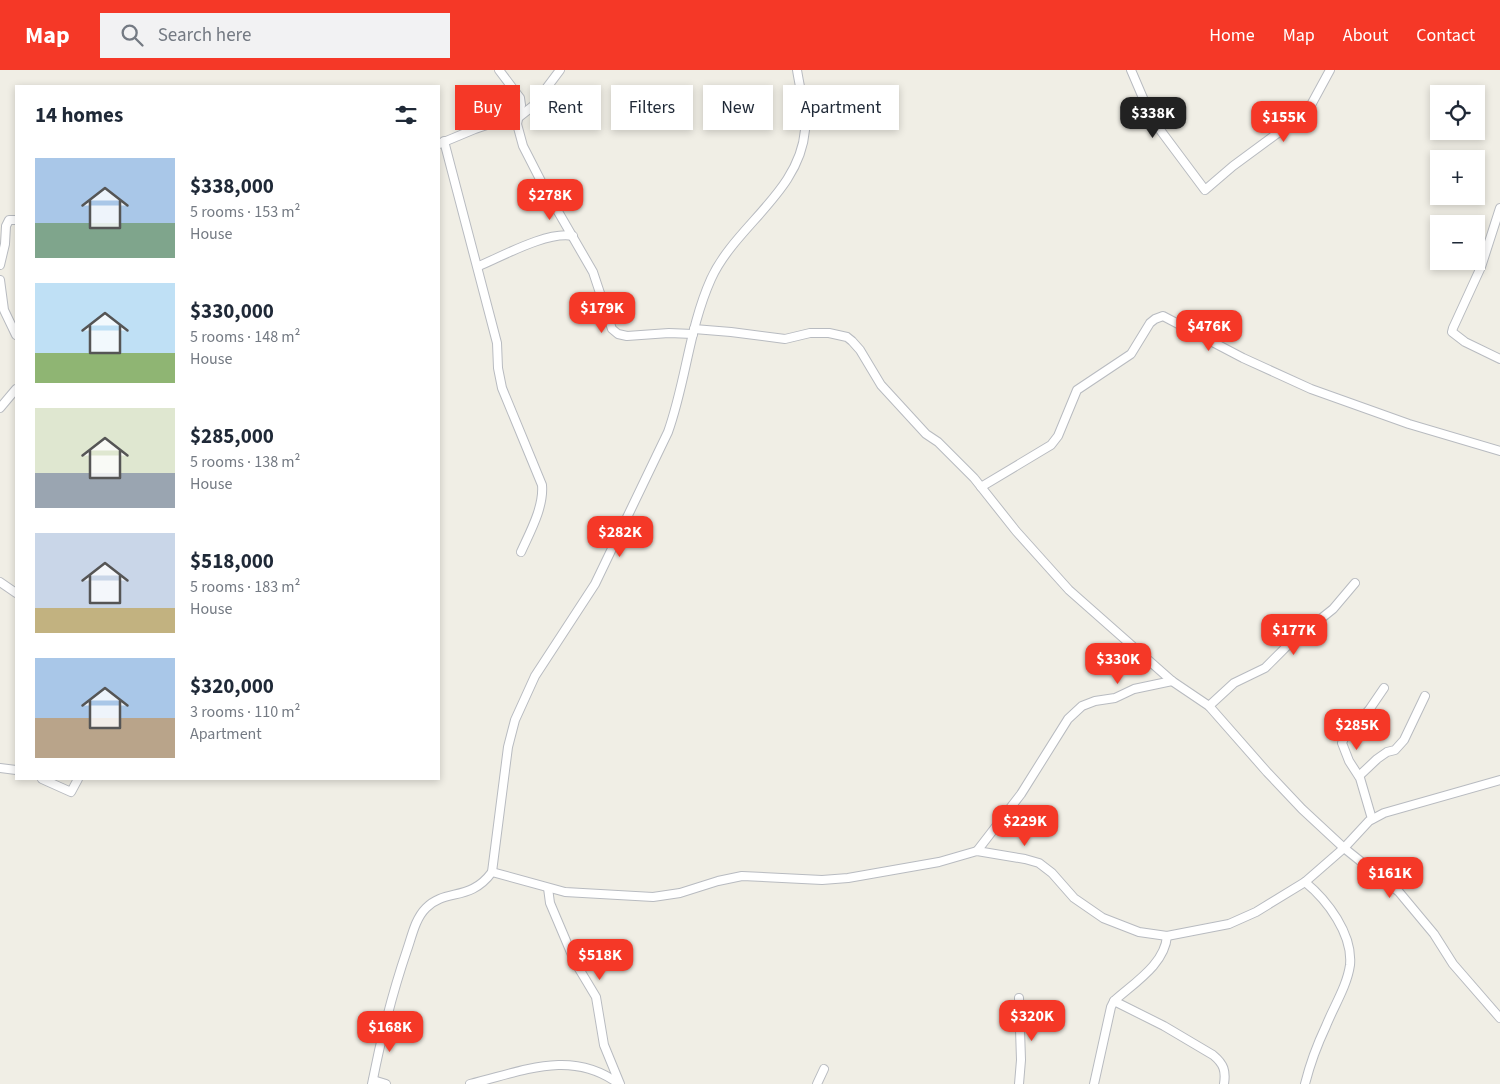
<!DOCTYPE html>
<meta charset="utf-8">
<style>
:root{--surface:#fff;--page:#f2f2f3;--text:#1f2937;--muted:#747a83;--accent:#f53827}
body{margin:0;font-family:"Source Sans 3",sans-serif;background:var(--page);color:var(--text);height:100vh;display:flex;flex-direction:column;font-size:19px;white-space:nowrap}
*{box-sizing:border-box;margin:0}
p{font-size:16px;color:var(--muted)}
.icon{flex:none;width:28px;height:28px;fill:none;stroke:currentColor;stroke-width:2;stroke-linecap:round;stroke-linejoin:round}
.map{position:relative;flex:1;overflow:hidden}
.details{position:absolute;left:15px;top:15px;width:425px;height:695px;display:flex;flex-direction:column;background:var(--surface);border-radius:0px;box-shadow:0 2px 8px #0003}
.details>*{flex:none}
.banner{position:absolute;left:455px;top:15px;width:475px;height:45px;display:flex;gap:10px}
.tools{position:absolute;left:1430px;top:15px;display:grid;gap:10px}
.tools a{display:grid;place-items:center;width:55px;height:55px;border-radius:0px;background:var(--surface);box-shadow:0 2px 8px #0003;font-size:25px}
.price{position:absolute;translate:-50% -42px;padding:0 11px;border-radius:10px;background:var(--accent);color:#fff;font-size:16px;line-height:32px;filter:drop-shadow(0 1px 2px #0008)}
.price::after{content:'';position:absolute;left:50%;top:30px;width:15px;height:11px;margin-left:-8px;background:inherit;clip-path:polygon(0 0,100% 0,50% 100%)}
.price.on{background:#222;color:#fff}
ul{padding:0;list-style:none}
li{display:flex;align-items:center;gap:15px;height:125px;padding:0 20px}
li span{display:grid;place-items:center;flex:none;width:140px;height:100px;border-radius:0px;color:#555}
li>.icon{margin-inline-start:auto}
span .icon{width:60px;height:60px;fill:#fffc;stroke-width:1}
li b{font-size:21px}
h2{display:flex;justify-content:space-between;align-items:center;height:60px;padding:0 20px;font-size:21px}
.tag{padding:0 18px;border-radius:0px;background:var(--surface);box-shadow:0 2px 8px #0003;font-size:18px;line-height:45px}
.tag.on{background:var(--accent);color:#fff}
header{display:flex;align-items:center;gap:30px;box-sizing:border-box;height:70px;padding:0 25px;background:var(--accent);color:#fff}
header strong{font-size:24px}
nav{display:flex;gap:28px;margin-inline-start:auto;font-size:18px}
.search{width:350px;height:45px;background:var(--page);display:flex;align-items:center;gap:12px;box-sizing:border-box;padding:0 18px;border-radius:0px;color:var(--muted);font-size:19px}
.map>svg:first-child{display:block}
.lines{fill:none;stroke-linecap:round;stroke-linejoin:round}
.minor-casing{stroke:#b8bbc0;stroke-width:10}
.minor{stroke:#fff;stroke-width:8}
</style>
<header>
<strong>Map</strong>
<div class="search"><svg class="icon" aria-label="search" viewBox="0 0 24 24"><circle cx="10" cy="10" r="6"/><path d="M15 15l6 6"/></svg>Search here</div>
<nav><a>Home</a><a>Map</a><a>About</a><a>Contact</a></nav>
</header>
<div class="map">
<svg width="1500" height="1014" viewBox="0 0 1500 1014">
<rect width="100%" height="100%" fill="#f0eee5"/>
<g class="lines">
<g class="minor-casing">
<g id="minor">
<path d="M499,0L520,28L521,35L517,54L523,76L545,119L593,202L612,259L618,264L627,266L669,263L693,264"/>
<path d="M1131,0L1152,49L1205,120L1233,96L1301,46L1311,35L1330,0"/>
<path d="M519,47L533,36L560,0"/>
<path d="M444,71L497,273L498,298L502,318L542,415C544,437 530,462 521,482"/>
<path d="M439,74L475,59L520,44"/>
<path d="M1500,138L1481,197L1453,258L1452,262L1465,272L1500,289"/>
<path d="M0,195L5,174L6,156L9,150H16"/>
<path d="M479,196C503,186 547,161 573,166"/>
<path d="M0,210L4,240L16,265"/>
<path d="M694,259L731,262L785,269L810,263H829L847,267L852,271L860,280L881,315L926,364L938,372L974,408L1016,461L1069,520L1172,611L1209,636L1267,702L1302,739L1344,778L1399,822L1434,864L1453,894L1500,948"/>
<path d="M0,338L16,319"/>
<path d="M981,417L1051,375L1058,366L1077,320L1131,284L1150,253L1155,249L1163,246L1243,288L1311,319L1409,354L1500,381"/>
<path d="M0,512L16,523"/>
<path d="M1209,636L1234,613L1265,598L1288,575L1333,539L1355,513"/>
<path d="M0,698L16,700"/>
<path d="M1359,706L1377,689L1387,682L1395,680L1404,670L1425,626"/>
<path d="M42,709L71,722L78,709"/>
<path d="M1372,749L1360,708L1349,691L1342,673L1345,666L1369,640L1384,618"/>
<path d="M977,781L1021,724L1068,649L1082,636L1095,631L1115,628L1134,619L1172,611"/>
<path d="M492,802L565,822L653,827L680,823L718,811L742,806L822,810L848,808L939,792L977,781L1025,789L1039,793L1052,803L1074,828L1103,848L1139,862L1167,866L1229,854L1256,842L1305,812L1344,778L1369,751L1384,743L1500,710"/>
<path d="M1305,812C1327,830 1353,864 1350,895C1347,916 1334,936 1326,956C1317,975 1310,994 1305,1014"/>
<path d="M548,818L550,833L575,892L596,927L604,975L620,1014"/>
<path d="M1019,928L1021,990L1019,1014"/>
<path d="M1114,931L1164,956L1213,985C1224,994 1226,1001 1224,1014"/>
<path d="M373,1010L386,1014"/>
<path d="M372,1014C381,968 392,924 407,880C412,866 415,849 426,838C446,818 470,832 492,802L508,677L515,650L535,606L595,514L668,362C686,312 689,258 711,209C735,156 800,122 805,60C806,41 800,19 797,0"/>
<path d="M470,1014C521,1002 571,978 619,1014"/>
<path d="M817,1014L824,999"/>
<path d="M1094,1014L1111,937L1114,931C1134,913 1165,894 1167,866"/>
</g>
</g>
<use href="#minor" class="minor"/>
</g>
</svg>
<div class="tools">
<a><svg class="icon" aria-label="locate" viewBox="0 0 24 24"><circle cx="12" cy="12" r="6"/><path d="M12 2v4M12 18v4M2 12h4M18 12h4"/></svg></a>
<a>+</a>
<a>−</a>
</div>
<b class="price on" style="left:1153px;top:69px">$338K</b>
<b class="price" style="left:1284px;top:73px">$155K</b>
<b class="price" style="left:550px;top:151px">$278K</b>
<b class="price" style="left:602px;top:264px">$179K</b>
<b class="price" style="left:1209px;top:282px">$476K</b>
<b class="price" style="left:620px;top:488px">$282K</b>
<b class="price" style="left:1294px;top:586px">$177K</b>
<b class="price" style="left:1118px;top:615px">$330K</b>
<b class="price" style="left:1357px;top:681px">$285K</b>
<b class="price" style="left:1025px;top:777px">$229K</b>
<b class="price" style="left:1390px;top:829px">$161K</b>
<b class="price" style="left:600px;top:911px">$518K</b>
<b class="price" style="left:1032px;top:972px">$320K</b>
<b class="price" style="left:390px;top:983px">$168K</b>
<div class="banner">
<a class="tag on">Buy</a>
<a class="tag">Rent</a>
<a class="tag">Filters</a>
<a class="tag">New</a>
<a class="tag">Apartment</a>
</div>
<section class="details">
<h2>14 homes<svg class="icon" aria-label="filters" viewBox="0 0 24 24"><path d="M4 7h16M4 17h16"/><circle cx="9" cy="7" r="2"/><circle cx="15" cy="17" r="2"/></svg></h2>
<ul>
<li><span style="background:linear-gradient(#a9c7e8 65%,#7fa58c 0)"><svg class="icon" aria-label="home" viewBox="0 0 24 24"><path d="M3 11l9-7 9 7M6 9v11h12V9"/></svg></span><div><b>$338,000</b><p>5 rooms · 153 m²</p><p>House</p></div></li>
<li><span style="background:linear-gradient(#bfe0f5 70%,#8fb573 0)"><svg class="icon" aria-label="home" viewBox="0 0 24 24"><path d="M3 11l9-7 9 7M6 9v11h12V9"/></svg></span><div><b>$330,000</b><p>5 rooms · 148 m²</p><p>House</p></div></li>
<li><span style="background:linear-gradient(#dfe7d0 65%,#9aa5b1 0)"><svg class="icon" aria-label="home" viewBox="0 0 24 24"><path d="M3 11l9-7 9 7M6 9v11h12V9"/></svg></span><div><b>$285,000</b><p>5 rooms · 138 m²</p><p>House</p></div></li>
<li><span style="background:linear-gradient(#c9d6e8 75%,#c2b280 0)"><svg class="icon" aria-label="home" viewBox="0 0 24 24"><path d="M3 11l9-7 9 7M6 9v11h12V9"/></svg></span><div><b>$518,000</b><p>5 rooms · 183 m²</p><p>House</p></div></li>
<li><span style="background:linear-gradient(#a9c7e8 60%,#b9a48a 0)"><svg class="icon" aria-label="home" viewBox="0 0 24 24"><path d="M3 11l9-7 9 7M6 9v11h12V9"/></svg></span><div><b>$320,000</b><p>3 rooms · 110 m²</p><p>Apartment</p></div></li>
</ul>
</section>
</div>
